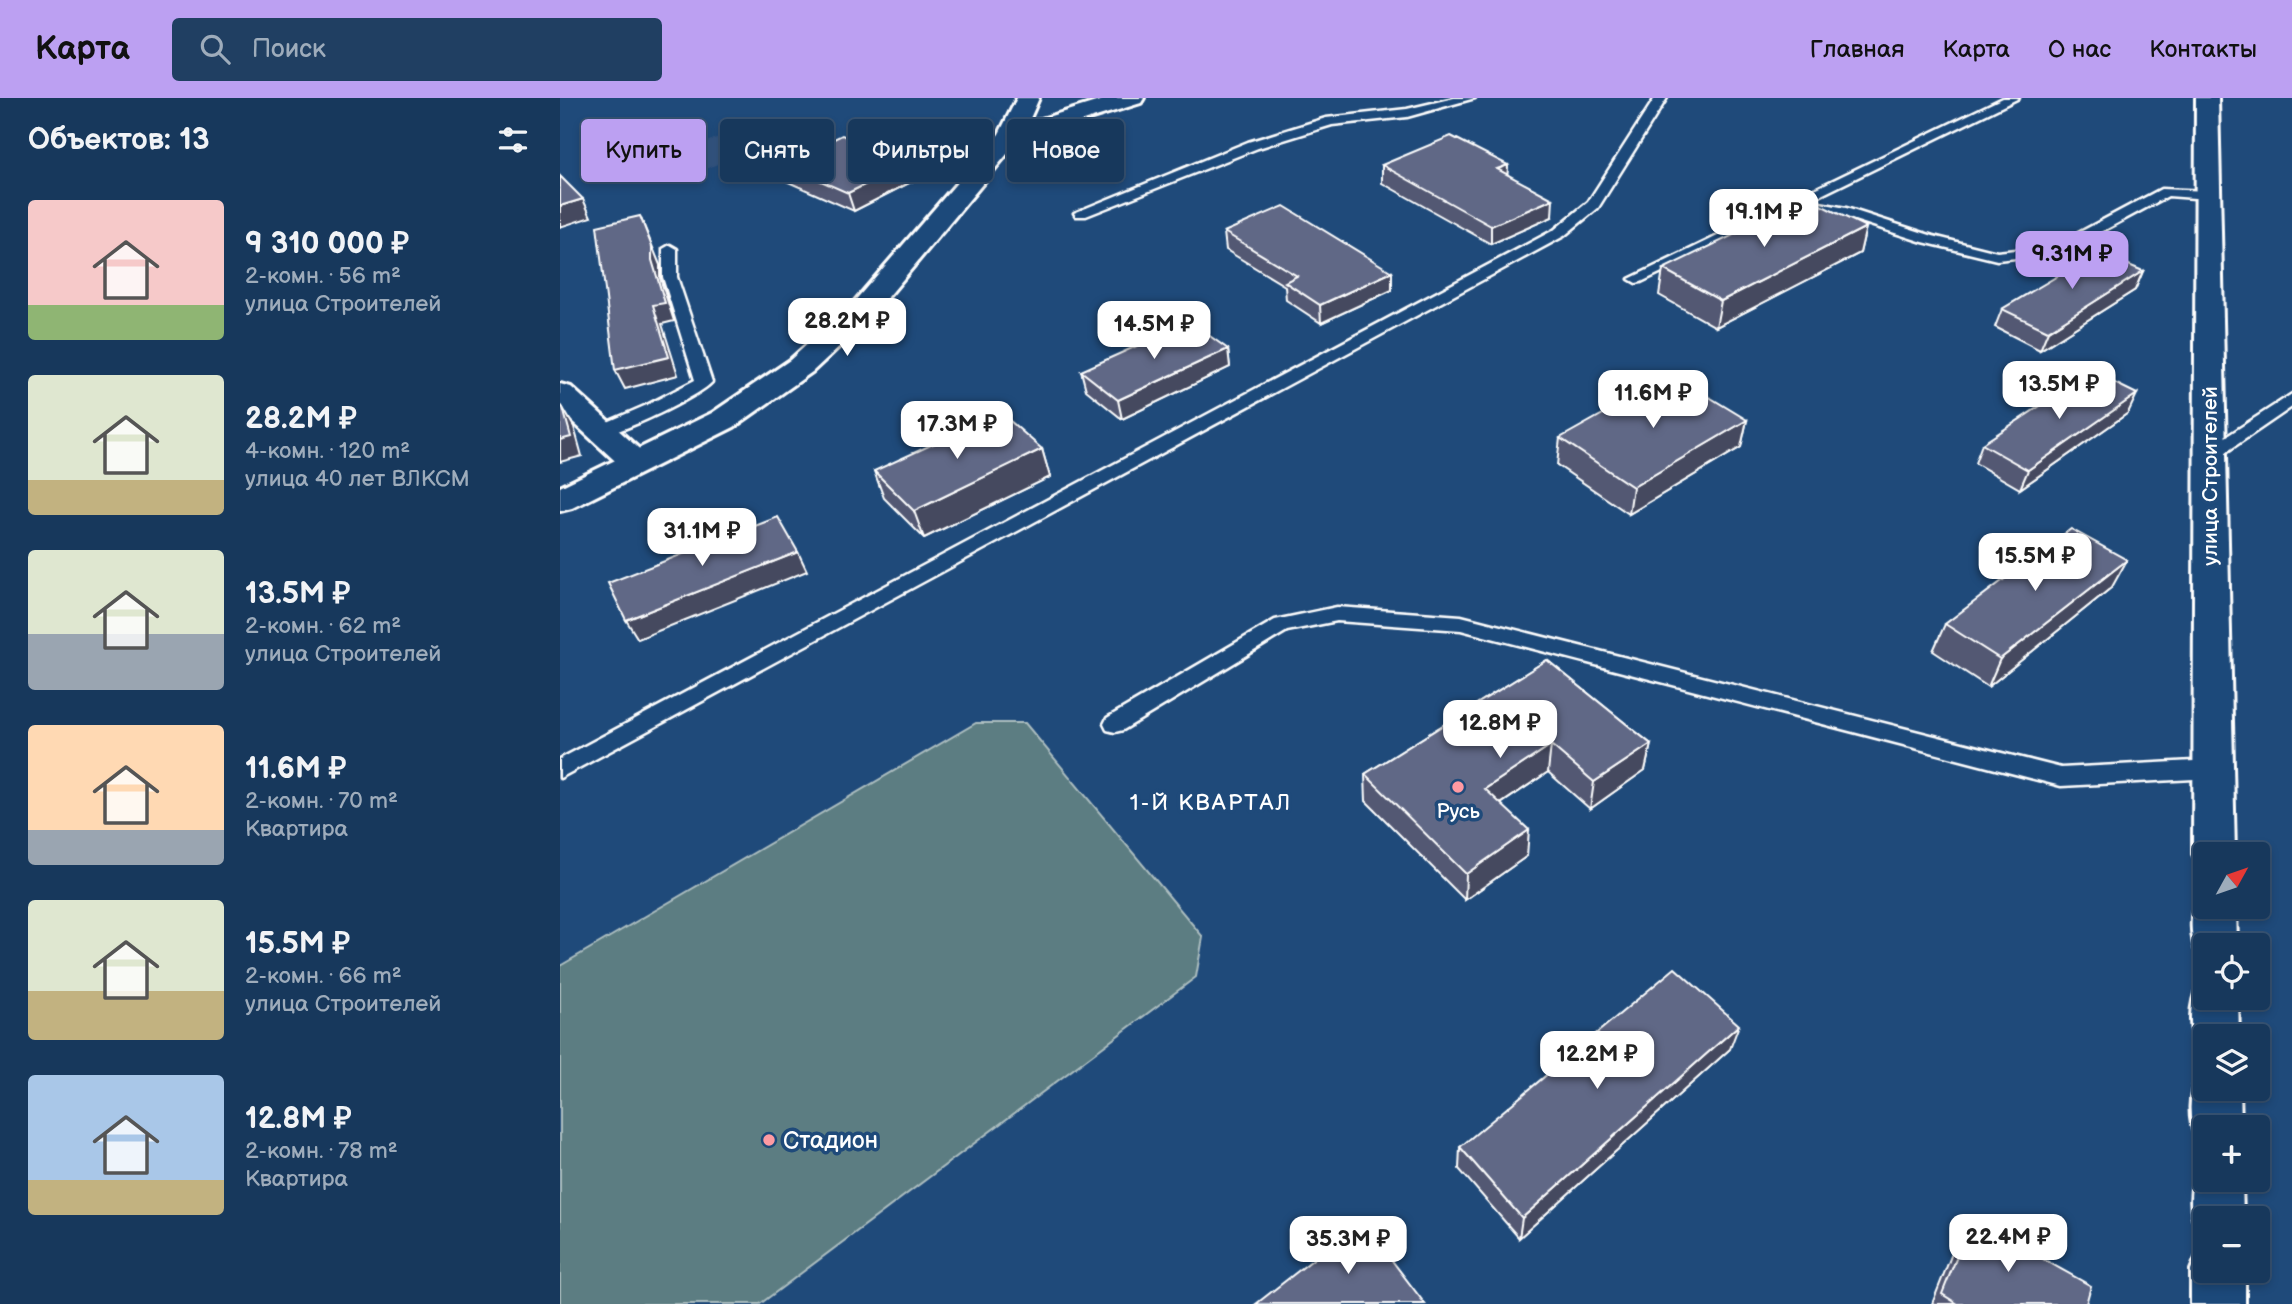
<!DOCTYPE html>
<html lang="ru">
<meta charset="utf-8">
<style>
:root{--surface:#17385c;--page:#203f62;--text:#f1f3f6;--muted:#9eacbb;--line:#365272;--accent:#bca0f2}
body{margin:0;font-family:"Balsamiq Sans",sans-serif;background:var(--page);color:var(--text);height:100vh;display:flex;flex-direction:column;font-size:26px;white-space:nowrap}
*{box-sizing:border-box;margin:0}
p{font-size:23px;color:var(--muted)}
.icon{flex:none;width:38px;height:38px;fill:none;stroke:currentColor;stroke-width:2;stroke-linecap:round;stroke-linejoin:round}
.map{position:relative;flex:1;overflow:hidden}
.drawer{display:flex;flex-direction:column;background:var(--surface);width:560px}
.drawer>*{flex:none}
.banner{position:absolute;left:21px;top:21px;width:665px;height:63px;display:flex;gap:14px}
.needle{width:46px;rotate:50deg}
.tools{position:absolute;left:1633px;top:744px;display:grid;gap:14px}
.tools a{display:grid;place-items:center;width:77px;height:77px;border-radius:7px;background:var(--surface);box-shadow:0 4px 10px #0003,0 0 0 2px var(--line);font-size:35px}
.price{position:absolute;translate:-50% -60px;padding:0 16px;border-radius:14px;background:#fff;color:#222;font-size:23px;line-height:46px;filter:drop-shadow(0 2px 4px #0008)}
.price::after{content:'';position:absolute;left:50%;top:42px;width:21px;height:16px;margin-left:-10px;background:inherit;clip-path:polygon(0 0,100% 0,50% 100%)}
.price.on{background:var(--accent);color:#111}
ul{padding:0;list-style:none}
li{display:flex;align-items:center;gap:21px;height:175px;padding:0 28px}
li span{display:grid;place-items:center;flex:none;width:196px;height:140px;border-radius:7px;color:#555}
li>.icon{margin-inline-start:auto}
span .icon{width:84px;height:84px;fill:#fffc;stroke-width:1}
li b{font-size:30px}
h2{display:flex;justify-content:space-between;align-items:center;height:84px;padding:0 28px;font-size:30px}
.tag{padding:0 24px;border-radius:7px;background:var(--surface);box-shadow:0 4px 10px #0003,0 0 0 2px var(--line);font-size:24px;line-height:63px}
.tag.on{background:var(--accent);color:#111}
header{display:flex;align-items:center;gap:42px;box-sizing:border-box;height:98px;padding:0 35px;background:var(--accent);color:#111}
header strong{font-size:33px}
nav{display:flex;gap:38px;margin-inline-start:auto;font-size:24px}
.search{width:490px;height:63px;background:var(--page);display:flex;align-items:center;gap:18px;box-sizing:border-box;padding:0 24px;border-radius:7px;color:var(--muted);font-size:26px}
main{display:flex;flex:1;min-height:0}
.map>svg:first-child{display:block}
.built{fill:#33537e}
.green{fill:#5b7d82;stroke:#adbec0;stroke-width:2}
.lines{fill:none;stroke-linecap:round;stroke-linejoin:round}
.service-casing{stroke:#fff;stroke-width:5}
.minor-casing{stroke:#fff;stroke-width:6}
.tertiary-casing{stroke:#fff;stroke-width:6}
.service{fill:#1f4a7a;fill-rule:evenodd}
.minor{fill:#1f4a7a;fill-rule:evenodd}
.tertiary{fill:#1f4a7a;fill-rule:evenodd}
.wall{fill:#535973;stroke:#fff;stroke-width:2}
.shaded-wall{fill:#44495e;stroke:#fff;stroke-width:2}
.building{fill:#616886;stroke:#fff;stroke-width:2}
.poi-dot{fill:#ff9aa2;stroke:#1f4a7a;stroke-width:2.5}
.labels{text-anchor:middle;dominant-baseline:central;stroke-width:7;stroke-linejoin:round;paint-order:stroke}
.street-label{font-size:21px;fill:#fff;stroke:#1f4a7a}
.poi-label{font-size:21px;fill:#fff;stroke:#1f4a7a}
.neighbourhood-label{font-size:23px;letter-spacing:2px;fill:#fff;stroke:#1f4a7a}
.near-poi-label{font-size:24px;fill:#fff;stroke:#1f4a7a;text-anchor:start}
</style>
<header>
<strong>Карта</strong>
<div class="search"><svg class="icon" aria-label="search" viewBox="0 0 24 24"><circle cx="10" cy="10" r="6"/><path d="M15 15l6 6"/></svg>Поиск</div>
<nav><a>Главная</a><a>Карта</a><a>О нас</a><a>Контакты</a></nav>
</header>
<main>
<section class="drawer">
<h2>Объектов: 13<svg class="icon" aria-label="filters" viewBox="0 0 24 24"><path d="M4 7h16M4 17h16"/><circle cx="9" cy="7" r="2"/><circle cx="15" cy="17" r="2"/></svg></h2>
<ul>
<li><span style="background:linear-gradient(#f6c9c9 75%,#8fb573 0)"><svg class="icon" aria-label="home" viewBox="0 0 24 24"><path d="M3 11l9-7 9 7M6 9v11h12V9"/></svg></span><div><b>9 310 000 ₽</b><p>2-комн. · 56 m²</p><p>улица Строителей</p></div></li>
<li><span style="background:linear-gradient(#dfe7d0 75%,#c2b280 0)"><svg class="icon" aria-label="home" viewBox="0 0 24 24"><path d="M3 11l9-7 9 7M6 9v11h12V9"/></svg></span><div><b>28.2M ₽</b><p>4-комн. · 120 m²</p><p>улица 40 лет ВЛКСМ</p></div></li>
<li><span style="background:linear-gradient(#dfe7d0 60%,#9aa5b1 0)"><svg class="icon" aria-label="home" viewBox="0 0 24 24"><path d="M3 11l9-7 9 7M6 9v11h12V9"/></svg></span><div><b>13.5M ₽</b><p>2-комн. · 62 m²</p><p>улица Строителей</p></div></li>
<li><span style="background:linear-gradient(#ffd9b3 75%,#9aa5b1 0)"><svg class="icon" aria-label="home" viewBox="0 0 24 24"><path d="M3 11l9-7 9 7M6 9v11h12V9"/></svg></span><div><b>11.6M ₽</b><p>2-комн. · 70 m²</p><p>Квартира</p></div></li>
<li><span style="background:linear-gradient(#dfe7d0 65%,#c2b280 0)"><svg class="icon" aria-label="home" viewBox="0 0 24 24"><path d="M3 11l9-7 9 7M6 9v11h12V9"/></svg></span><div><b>15.5M ₽</b><p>2-комн. · 66 m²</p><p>улица Строителей</p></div></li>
<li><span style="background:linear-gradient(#a9c7e8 75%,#c2b280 0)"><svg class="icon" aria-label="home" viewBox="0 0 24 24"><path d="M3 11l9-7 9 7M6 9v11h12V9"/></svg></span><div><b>12.8M ₽</b><p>2-комн. · 78 m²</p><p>Квартира</p></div></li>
</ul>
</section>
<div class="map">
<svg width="1732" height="1206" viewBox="0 0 1732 1206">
<rect width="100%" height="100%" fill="#1f4a7a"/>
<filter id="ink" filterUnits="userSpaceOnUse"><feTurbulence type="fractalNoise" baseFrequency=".0143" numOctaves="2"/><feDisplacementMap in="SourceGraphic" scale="14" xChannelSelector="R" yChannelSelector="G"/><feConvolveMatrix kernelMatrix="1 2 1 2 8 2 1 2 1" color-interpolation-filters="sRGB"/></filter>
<g filter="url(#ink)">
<path class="built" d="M171,34L201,47L130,78L98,64Z"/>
<path class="green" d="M416,625H465L643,839L636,879L200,1206H0V868Z"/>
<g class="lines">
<g class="service-casing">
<g id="service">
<path d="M894,0H915L847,19L772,27L698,50L526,118H516L514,115L688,44L766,20L847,11Z"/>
<path d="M1095,0H1107L1038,110L1004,138L0,680V661L994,132L1028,104Z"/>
<path d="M1443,0H1459L1249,103L1286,110L1373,138L1437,154L1494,148L1601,91L1648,93L1655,97L1648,101L1608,98L1502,155L1437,162L1363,144L1279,117L1236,110L1081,184L1076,185L1069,181Z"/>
<path d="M110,147L117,151V179L152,284C140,298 53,341 36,337L33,333L36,329L87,307L135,282L103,179V151Z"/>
<path d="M1732,296V309L1656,361H1644L1641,357L1644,353Z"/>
<path d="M777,509L901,518L1501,670L1653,662L1661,665L1664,671L1661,677L1653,680L1501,688L901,532L777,523L727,533L563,632L555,634L547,632L544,626L547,620L715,522Z"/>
</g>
</g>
<g class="minor-casing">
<path id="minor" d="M0,286L11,289L87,358L92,365L87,372L76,375L65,372L0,312Z"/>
</g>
<g class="tertiary-casing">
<g id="tertiary">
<path d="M457,0H479L468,25L549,0H584L581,5L458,43L313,217L252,274L174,329L12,410L0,413V389L152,315L230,262L293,205L439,36Z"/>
<path d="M1636,0H1658L1675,756H1645V770L1639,768L1633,756Z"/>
<path d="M1645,793V808H1676L1677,847H1645V863L1639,861C1630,841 1629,815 1638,795Z"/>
<path d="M1645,883V900H1678L1679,938H1645V956L1638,953C1628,932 1629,907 1639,885Z"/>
<path d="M1645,971V990H1680L1681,1029H1645V1048L1638,1046C1628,1022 1628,997 1639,974Z"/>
<path d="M1645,1062V1082H1682L1683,1120H1645V1141L1639,1138C1628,1113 1629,1089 1639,1064Z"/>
<path d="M1645,1151V1172H1685V1206H1631V1172L1639,1153Z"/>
</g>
</g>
<use href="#service" class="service"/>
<use href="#minor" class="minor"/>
<use href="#tertiary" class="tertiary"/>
</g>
<g class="wall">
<path d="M268,44L355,82L294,113L210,76L204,58Z"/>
<path d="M822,67H948L947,76L992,119L931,146L822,85Z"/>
<path d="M1306,129L1300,155L1156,229L1099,197L1103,171Z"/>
<path d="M664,134L832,174V192L761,225L726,202L725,188L666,152Z"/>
<path d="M1583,173L1575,192L1480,252L1435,229L1442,211Z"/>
<path d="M668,251L670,269L562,321L526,292L521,273Z"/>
<path d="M1568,315L1460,391L1415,365L1422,346Z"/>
<path d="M1187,322L1181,349L1069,416L997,367L1000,340Z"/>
<path d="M482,351L490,379L364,440L324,400L314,373Z"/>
<path d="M1552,489L1428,589L1373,553L1385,526Z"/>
<path d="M987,562L1091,646L1085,672L1030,711L988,674L941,706L967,758L905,802L806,703L805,676Z"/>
<path d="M1170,951L959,1140L899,1071L900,1049Z"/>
<path d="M1412,1121L1526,1206H1372L1400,1135Z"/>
</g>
<g class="shaded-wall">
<path d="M349,65L355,82L294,113L288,95Z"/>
<path d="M948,67L947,84L937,71Z"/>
<path d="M23,101L31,119L0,129V108Z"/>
<path d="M993,101L992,119L931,146V128Z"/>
<path d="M80,118L100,167V180L114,223L102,226L118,277L65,291L55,272L93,207L92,162Z"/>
<path d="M1306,129L1300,155L1156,229L1161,203Z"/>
<path d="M1583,173L1575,192L1480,252L1488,233Z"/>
<path d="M832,174V192L761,225L760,207Z"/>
<path d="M668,251L670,269L562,321L558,302Z"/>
<path d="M1577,296L1568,315L1460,391L1468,372Z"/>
<path d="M3,310L14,329L22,358L0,364V342Z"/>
<path d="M1187,322L1181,349L1069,416L1073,389Z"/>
<path d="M482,351L490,379L364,440L354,413Z"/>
<path d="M238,454L247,473L78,541L66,522Z"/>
<path d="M1567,462L1552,489L1428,589L1440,561Z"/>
<path d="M1091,646L1085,672L1030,711L1034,684Z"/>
<path d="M991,647L988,674L924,717L925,691Z"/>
<path d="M969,732L967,758L905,802L906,776Z"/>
<path d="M1179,927L1170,951L959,1140L962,1120Z"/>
</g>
<g class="building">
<path d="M252,37L268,44L282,37L349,65L288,95L204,58Z"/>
<path d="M891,38L948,67L937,71L993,101L931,128L822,67Z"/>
<path d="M0,78L23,101L0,108Z"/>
<path d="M1248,101L1306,129L1161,203L1103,171Z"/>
<path d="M724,108L832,174L760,207L725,184L737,178L664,134Z"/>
<path d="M80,118L92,149V162L105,205L93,207L109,259L55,272L37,128Z"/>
<path d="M1538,154L1583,173L1488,233L1442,211Z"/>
<path d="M630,224L668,251L558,302L521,273Z"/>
<path d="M1532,274L1577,296L1468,372L1422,346Z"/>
<path d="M1113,277L1187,322L1073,389L1000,340Z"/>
<path d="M0,307L3,310L11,339L0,342Z"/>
<path d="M441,315L482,351L354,413L314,373Z"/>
<path d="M218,419L238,454L66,522L48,485Z"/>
<path d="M1511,431L1567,462L1440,561L1385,526Z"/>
<path d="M987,562L1091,646L1034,684L991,647L925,691L969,732L906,776L805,676Z"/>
<path d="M1115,870L1179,927L962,1120L900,1049Z"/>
<path d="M1412,1121L1531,1188L1526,1206H1398L1382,1196Z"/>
<path d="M802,1123L865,1206H696Z"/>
</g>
</g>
<g class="poi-dot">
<circle cx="898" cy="689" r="7"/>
<circle cx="209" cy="1042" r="7"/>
</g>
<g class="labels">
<g class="street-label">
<text transform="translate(1650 378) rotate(-90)">улица Строителей</text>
</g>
<g class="poi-label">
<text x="898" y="713">Русь</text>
</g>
<g class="neighbourhood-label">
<text x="651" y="705">1-Й КВАРТАЛ</text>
</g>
<g class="near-poi-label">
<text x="223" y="1042">Стадион</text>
</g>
</g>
</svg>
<div class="tools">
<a><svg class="needle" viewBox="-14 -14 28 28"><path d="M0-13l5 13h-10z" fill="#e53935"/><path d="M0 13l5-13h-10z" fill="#9eacbb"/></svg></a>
<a><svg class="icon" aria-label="locate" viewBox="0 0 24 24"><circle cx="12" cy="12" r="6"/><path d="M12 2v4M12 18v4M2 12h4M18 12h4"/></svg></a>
<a><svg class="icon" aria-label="layers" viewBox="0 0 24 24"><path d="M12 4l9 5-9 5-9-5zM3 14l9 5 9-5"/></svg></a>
<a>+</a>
<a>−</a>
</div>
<b class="price" style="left:1204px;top:151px">19.1M ₽</b>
<b class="price on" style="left:1512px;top:193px">9.31M ₽</b>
<b class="price" style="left:287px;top:260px">28.2M ₽</b>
<b class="price" style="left:594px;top:263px">14.5M ₽</b>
<b class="price" style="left:1499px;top:323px">13.5M ₽</b>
<b class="price" style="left:1093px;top:332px">11.6M ₽</b>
<b class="price" style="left:397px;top:363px">17.3M ₽</b>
<b class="price" style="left:142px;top:470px">31.1M ₽</b>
<b class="price" style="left:1475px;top:495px">15.5M ₽</b>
<b class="price" style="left:940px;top:662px">12.8M ₽</b>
<b class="price" style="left:1037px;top:993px">12.2M ₽</b>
<b class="price" style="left:1448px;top:1176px">22.4M ₽</b>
<b class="price" style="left:788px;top:1178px">35.3M ₽</b>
<div class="banner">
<a class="tag on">Купить</a>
<a class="tag">Снять</a>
<a class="tag">Фильтры</a>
<a class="tag">Новое</a>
</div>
</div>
</main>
